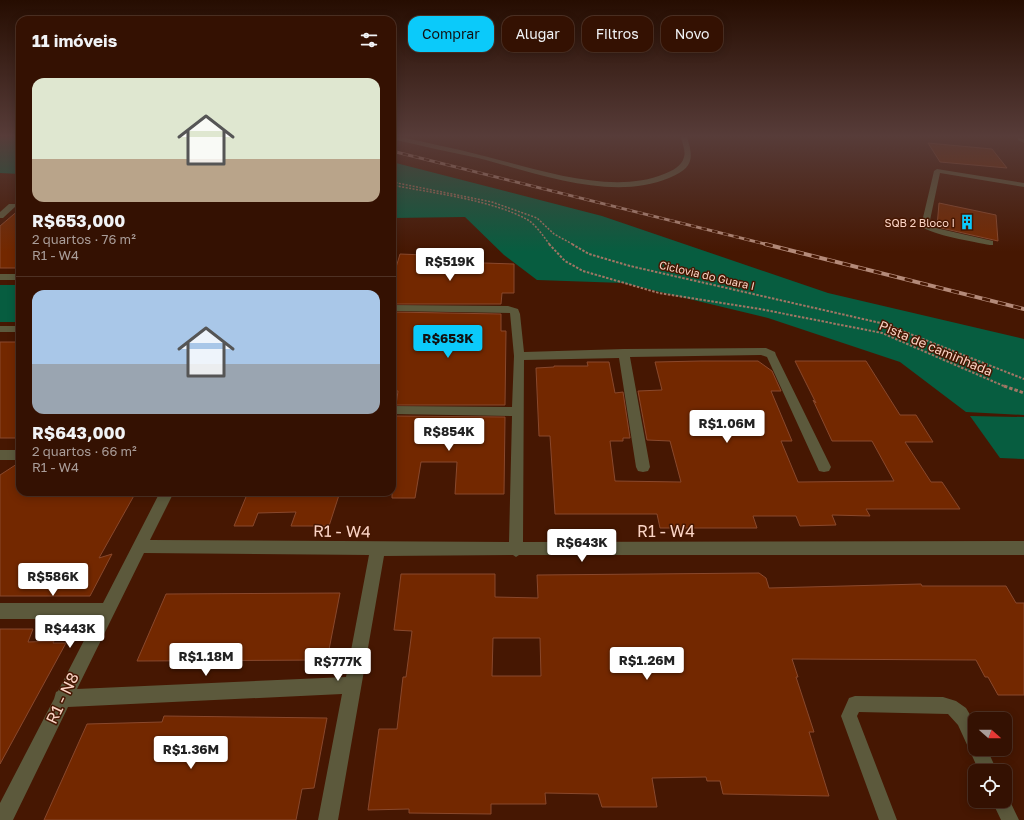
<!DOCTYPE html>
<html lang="pt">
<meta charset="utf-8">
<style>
:root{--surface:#341102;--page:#3f1f11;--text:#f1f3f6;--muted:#a99d99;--line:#4e3124;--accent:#0bcafa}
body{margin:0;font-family:"Golos Text",sans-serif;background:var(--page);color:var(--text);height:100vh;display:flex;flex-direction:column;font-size:15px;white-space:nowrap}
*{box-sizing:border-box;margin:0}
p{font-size:13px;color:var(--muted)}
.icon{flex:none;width:22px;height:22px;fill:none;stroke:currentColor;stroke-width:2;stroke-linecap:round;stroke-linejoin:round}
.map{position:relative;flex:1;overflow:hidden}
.side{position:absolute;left:16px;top:16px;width:380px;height:480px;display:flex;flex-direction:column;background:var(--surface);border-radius:12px;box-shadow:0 2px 10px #0003,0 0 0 1px var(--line)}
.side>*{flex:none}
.hud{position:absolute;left:408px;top:16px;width:380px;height:36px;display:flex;gap:8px}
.needle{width:26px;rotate:111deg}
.controls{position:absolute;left:968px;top:712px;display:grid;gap:8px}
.controls a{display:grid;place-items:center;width:44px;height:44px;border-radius:8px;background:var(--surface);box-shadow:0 2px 10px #0003,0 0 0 1px var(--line);font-size:20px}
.price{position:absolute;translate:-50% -34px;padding:0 9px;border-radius:4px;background:#fff;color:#222;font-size:13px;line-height:26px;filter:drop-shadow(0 1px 2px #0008)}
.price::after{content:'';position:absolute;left:50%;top:24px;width:12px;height:9px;margin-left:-6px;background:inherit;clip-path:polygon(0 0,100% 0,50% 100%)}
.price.on{background:var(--accent);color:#111}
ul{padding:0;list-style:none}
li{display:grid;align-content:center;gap:8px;height:212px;padding:0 16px}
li+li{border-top:1px solid var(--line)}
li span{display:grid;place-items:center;height:124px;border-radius:12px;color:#555}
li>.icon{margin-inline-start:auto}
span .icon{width:72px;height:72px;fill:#fffc;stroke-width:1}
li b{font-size:17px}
h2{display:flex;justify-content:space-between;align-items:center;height:48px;padding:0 16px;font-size:17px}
.chip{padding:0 14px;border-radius:12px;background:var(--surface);box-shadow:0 2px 10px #0003,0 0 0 1px var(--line);font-size:14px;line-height:36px}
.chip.on{background:var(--accent);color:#111}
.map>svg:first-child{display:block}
.green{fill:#075d40}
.building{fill:#732800;stroke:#89482c;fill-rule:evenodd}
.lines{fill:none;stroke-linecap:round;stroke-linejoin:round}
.path-far2{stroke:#a17664;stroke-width:1.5;stroke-dasharray:2 1.5;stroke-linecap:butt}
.path-far1{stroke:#a17664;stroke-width:2;stroke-dasharray:2.5 1.5;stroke-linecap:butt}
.path{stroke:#a17664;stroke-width:3;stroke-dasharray:3.5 2;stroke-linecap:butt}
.lane{fill:#5c593c;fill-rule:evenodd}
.street{fill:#5c593c;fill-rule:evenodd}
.rail-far1-casing{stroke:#b48a79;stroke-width:3}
.rail-casing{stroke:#b48a79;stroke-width:4}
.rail-far1{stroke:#461702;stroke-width:2;stroke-dasharray:5.5;stroke-linecap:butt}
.rail{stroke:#461702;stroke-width:2.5;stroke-dasharray:8;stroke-linecap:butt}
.labels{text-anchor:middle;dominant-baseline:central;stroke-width:3;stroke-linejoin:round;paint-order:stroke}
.far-poi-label{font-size:11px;fill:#fbd4c5;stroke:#461702;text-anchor:end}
.far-street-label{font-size:11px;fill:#fbd4c5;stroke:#461702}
.street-label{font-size:13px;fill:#fbd4c5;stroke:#461702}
.near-street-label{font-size:16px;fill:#fbd4c5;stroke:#461702}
</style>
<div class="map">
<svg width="1024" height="820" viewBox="0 0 1024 820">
<rect width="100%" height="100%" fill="#461702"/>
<g class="green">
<path d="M0,137H20V174L0,173Z"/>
<path d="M392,162L602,216L828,293L1024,339V415L966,412L900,362L768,318L623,283L537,280L504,255L465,217L392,218Z"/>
<rect x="0" y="285" width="20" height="37"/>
<path d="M970,416L1024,417V459L1000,458Z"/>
</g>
<g class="building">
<path d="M928,143L992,149L1007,168L940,162Z"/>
<path d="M939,203L996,215L998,241L937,227Z"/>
<path d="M20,209V268H0V226Z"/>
<path d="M400,254L425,255L423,261L514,264V293H502L501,304H392V281Z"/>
<path d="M392,312L501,314V331H506L505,405H396L398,391H392Z"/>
<rect x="0" y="342" width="20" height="96"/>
<path d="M701,361H758L772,371L781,391H771L792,441H781L798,482L894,481L872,441H832L813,400L816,403L795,361H866L900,415H916L933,442H905L931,482H942L960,509H866L870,516L832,515L836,525L800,526L796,516H753L757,528H660L657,514H555L550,436H539L536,368L554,367V366H588L587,362H609L615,393L623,392L630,438H623V441H610L615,481L681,482L670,441L647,440L638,391L662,390L655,362Z"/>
<path d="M394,416L505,417L504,494H455L457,462H421L415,498H392V428Z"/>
<path d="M20,462V492H136L99,558L112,554L90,596H0V475Z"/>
<path d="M248,492H340L329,526H291L296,512L258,513L253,526H234Z"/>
<path d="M759,573L766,578L769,588L921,584L922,586H1006L1016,603H1024V695H998L988,677H985L976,660L792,659L798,677H796L814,732H809L829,796L723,794L720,781H707L706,777L652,778L657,807H602L598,794L545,793L546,804H491V814L409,813V809L368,810L379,729H397L403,677H406L412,631L394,630L401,574H495V597L538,598L537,575ZM493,638H540L541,676H492Z"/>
<path d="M340,593L327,660L137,661L166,594Z"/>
<path d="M0,629H33L28,642L54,641L53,643H66L0,764Z"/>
<path d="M164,716L327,718L314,788L302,789L296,820H44L87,724L162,722Z"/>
</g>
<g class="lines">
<g class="path-far2">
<path d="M392,182L492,202L537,218L554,234L574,245"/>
<path d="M392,185C432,193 493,200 528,220C536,225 544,237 550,245"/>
</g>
<g class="path-far1">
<path d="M549,244L565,261L583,271L659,293L760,309L882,333L1006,387"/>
<path d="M572,244L589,254L630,266L885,324L1024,379"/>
</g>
<path class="path" d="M1004,386L1024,393"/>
<g class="lane">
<path d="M1018,138L1024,139V143L1018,140Z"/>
<path d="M937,169L1024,183V187L940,173L929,225L936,228L993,241V245H990C975,242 931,235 921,226L934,171Z"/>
<path d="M855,696L943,697L956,701L966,708L975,723V749H987L997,771H979L958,725L948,714L859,712L857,716L897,820H879L841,716L849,698Z"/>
<path d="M1005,794L1007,795L1019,820H1001L992,801H1005Z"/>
</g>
<g class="street">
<path d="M392,137H401C427,143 454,148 480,155C534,168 611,196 664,174C672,171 682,166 684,157C686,150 682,144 681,137H687C694,159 693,168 669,178C611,202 537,173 478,158C450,152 421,146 392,139Z"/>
<path d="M9,204H15L16,206L3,218H0V212Z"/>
<rect x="0" y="274" width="20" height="6"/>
<path d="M392,305L508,306L518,309L520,314L524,352L624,349L766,348L775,352L776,355L831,467L829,471L824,472L819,471L767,357L761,355L630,357L650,467L648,471L643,472L638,471L636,467L619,358L524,360L523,542L1024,541V555H519L516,557L513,555L384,556L338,820H318L342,694L68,707L13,820H0V803L54,699L56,692L58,691L95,619H0V603H103L160,492H174L150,540L509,542L512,416L392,414V406L512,407L514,356L510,313L392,311ZM144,553L369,555L346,677L77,689Z"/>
<rect x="0" y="326" width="20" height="6"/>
<rect x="0" y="450" width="20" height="10"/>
</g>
<g class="rail-far1-casing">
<path id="rail-far1" d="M392,151L769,245"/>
</g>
<g class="rail-casing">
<path id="rail" d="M765,244L1024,309"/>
</g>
<use href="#rail-far1" class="rail-far1"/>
<use href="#rail" class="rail"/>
</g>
<linearGradient id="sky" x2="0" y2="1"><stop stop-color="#260d01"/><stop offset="0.54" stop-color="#573c39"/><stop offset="1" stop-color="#573c39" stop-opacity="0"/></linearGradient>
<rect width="1024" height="252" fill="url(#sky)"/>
<defs>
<g id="building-bare" transform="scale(1.2)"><path d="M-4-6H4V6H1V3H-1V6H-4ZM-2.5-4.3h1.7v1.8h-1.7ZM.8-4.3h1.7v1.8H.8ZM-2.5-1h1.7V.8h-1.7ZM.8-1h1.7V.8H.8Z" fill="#0bcafa" stroke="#461702" stroke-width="2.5" paint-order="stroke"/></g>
</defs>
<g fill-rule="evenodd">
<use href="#building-bare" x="967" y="222"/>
</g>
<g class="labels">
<g class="far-poi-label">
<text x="955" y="222">SQB 2 Bloco I</text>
</g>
<g class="far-street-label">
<text transform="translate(707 275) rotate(13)">Ciclovia do Guara I</text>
</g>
<g class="street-label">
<text transform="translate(936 348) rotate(23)">Pista de caminhada</text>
</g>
<g class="near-street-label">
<text transform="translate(342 531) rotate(1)">R1 - W4</text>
<text x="666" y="531">R1 - W4</text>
<text transform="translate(62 698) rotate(-64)">R1 - N8</text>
</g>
</g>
</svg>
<div class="controls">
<a><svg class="needle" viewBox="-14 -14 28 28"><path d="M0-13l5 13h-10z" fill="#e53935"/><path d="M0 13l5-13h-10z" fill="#a99d99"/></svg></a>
<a><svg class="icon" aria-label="locate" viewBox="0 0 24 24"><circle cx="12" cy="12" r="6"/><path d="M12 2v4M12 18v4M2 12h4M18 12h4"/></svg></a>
</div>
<b class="price" style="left:450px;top:282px">R$519K</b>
<b class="price on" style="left:448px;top:359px">R$653K</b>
<b class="price" style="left:727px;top:444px">R$1.06M</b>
<b class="price" style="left:449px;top:452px">R$854K</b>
<b class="price" style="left:582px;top:563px">R$643K</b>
<b class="price" style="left:53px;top:597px">R$586K</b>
<b class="price" style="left:70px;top:649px">R$443K</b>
<b class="price" style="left:206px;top:677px">R$1.18M</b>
<b class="price" style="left:647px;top:681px">R$1.26M</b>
<b class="price" style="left:338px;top:682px">R$777K</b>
<b class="price" style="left:191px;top:770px">R$1.36M</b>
<div class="hud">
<a class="chip on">Comprar</a>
<a class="chip">Alugar</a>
<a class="chip">Filtros</a>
<a class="chip">Novo</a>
</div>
<section class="side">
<h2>11 imóveis<svg class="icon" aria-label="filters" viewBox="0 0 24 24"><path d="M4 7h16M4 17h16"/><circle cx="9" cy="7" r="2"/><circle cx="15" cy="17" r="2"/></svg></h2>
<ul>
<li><span style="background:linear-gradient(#dfe7d0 65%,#b9a48a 0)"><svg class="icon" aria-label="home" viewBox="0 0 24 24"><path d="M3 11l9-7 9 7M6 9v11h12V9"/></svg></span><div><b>R$653,000</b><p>2 quartos · 76 m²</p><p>R1 - W4</p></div></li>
<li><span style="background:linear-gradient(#a9c7e8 60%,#9aa5b1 0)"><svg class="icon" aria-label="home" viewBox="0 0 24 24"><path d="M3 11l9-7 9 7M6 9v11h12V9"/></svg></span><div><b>R$643,000</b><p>2 quartos · 66 m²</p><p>R1 - W4</p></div></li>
</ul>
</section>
</div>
